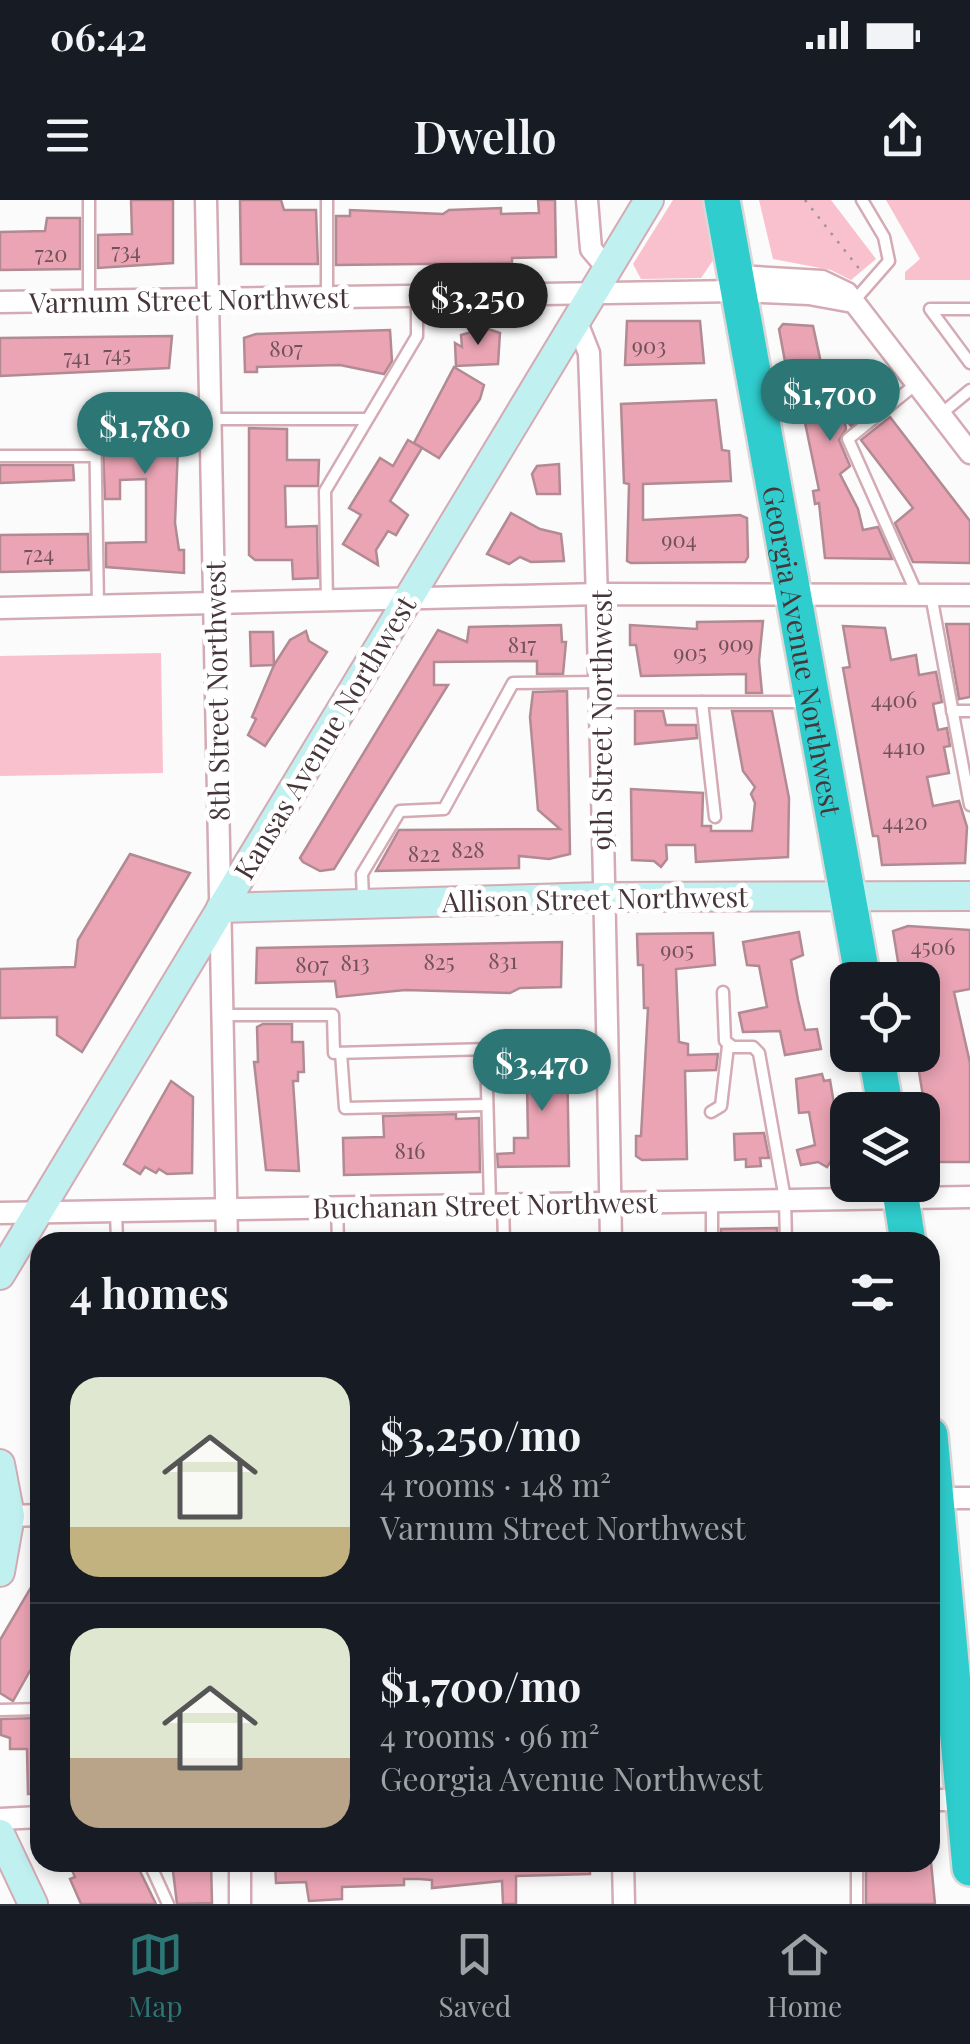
<!DOCTYPE html>
<meta charset="utf-8">
<style>
:root{--surface:#171b24;--page:#242831;--text:#f1f3f6;--muted:#9ea1a6;--line:#363941;--accent:#2c7676}
body{margin:0;font-family:"Playfair Display",serif;background:var(--page);color:var(--text);height:100vh;display:flex;flex-direction:column;font-size:38px;white-space:nowrap}
*{box-sizing:border-box;margin:0}
p{font-size:32px;color:var(--muted)}
.icon{flex:none;width:55px;height:55px;fill:none;stroke:currentColor;stroke-width:2;stroke-linecap:round;stroke-linejoin:round}
.map{position:relative;flex:1;overflow:hidden}
.sheet{position:absolute;left:30px;top:1032px;width:910px;height:640px;display:flex;flex-direction:column;background:var(--surface);border-radius:30px;box-shadow:0 5px 15px #0003}
.sheet>*{flex:none}
.tools{position:absolute;left:830px;top:762px;display:grid;gap:20px}
.tools a{display:grid;place-items:center;width:110px;height:110px;border-radius:20px;background:var(--surface);box-shadow:0 5px 15px #0003;font-size:50px}
.price{position:absolute;translate:-50% -85px;padding:0 22px;border-radius:35px;background:var(--accent);color:#fff;font-size:32px;line-height:65px;filter:drop-shadow(0 2px 5px #0008)}
.price::after{content:'';position:absolute;left:50%;top:60px;width:30px;height:22px;margin-left:-15px;background:inherit;clip-path:polygon(0 0,100% 0,50% 100%)}
.price.current{background:#222;color:#fff}
ul{padding:0;list-style:none}
li{display:flex;align-items:center;gap:30px;height:250px;padding:0 40px}
li+li{border-top:2px solid var(--line)}
li span{display:grid;place-items:center;flex:none;width:280px;height:200px;border-radius:30px;color:#555}
li>.icon{margin-inline-start:auto}
span .icon{width:120px;height:120px;fill:#fffc;stroke-width:1}
li b{font-size:42px}
h2{display:flex;justify-content:space-between;align-items:center;height:120px;padding:0 40px;font-size:42px}
.status{display:flex;justify-content:space-between;align-items:center;height:70px;padding:0 50px;background:var(--surface);direction:ltr}
.status svg{height:28px;fill:currentColor}
header{display:flex;justify-content:space-between;align-items:center;height:130px;padding:0 40px;background:var(--surface);font-size:45px;font-weight:600}
.tabs{display:flex;justify-content:space-around;align-items:center;height:140px;border-top:2px solid var(--line);background:var(--surface);font-size:28px;color:var(--muted)}
.tabs a{display:grid;justify-items:center;gap:5px}
.tabs .current{color:var(--accent)}
.map>svg:first-child{display:block}
.green{fill:#f8c1cd}
.building{fill:#eaa4b4;stroke:#b28a93;stroke-width:2.5}
.lines{fill:none;stroke-linecap:round;stroke-linejoin:round}
.lane-casing{stroke:#d4abb4;stroke-width:15}
.street-casing{stroke:#d4abb4;stroke-width:25}
.secondary-casing{stroke:#d4abb4;stroke-width:32}
.highway-casing{stroke:#dad7d7;stroke-width:40}
.path{stroke:#9c9395;stroke-width:2.5;stroke-dasharray:2.5 8;stroke-linecap:butt}
.lane{stroke:#fff;stroke-width:10}
.street{stroke:#fff;stroke-width:20}
.secondary{stroke:#c1f0f0;stroke-width:28}
.highway{stroke:#2fcdcd;stroke-width:35}
.labels{text-anchor:middle;dominant-baseline:central;stroke-width:10;stroke-linejoin:round;paint-order:stroke}
.number-label{font-size:22px;fill:#705258}
.street-label{font-size:28px;fill:#473639;stroke:#fff}
</style>
<div class="status"><b>06:42</b><svg viewBox="0 0 49 12"><path d="M0 12V9h3v3zM5 12V6h3v6zM10 12V3h3v9zM15 12V0h3v12zM26 1h20v11H26zM47 4h2v5h-2z"/></svg></div>
<header><svg class="icon" aria-label="menu" viewBox="0 0 24 24"><path d="M4 6h16M4 12h16M4 18h16"/></svg>Dwello<svg class="icon" aria-label="share" viewBox="0 0 24 24"><path d="M12 15V3M7 8l5-5 5 5M5 13v7h14v-7"/></svg></header>
<div class="map">
<svg width="970" height="1704" viewBox="0 0 970 1704">
<rect width="100%" height="100%" fill="#fbfbfb"/>
<g class="green">
<path d="M673,0H703L714,59L701,78L641,79L633,64Z"/>
<path d="M759,0H831L876,59L851,80L831,70L773,59Z"/>
<path d="M886,0H970V80H905V72L920,59Z"/>
<path d="M161,453L163,573L0,576V456Z"/>
</g>
<g class="building">
<path d="M131,0H173V63L98,68V35L132,34Z"/>
<path d="M240,0H281L284,10H316L318,64H241Z"/>
<path d="M538,0H555L556,57L512,58V63L336,65V16H350V10L443,14L449,10L501,8V14L539,13Z"/>
<path d="M47,18H80V69L0,70V32L45,31Z"/>
<path d="M627,121H700L704,163L625,165Z"/>
<path d="M783,124L813,126L821,163L826,168L845,164L847,176L853,174L861,217L851,226L844,217L846,229L839,240L850,266L840,274L858,309L863,330L878,327L892,359L825,358L819,303L815,304L813,291L819,290L797,184L790,185L786,167L779,129Z"/>
<path d="M485,128L500,133L498,164L456,166L455,143L462,147L461,135Z"/>
<path d="M390,130L392,161L384,174L340,165L257,167V172H245L244,138L256,134Z"/>
<path d="M172,136L169,168L0,176V138Z"/>
<path d="M454,167L484,185L480,199L439,258L414,243Z"/>
<path d="M180,194L175,323L179,350H184V373L106,367V343L146,342V279L120,280V299H105L101,201H156L157,195Z"/>
<path d="M716,200L722,250L729,251L731,281L643,284V320L740,315L747,318L748,357L745,362L631,363L627,361L629,284L624,283L621,204Z"/>
<path d="M890,217L970,321V363L913,362L895,323L913,308L861,240Z"/>
<path d="M249,228L287,229V260H319L318,286H285L286,327L317,326L318,378L293,379L292,360H255L249,355Z"/>
<path d="M408,240L422,248L390,301L408,315L396,335L388,331L376,350L378,365L343,344L361,315L349,308L380,258L393,266Z"/>
<path d="M559,264L560,294H537L532,274L537,266Z"/>
<path d="M0,265H73L74,280L0,283Z"/>
<path d="M511,313L540,329L561,334L564,361L531,362L520,357L509,364L487,354Z"/>
<path d="M88,334L89,370L0,372V335Z"/>
<path d="M763,421L759,461L762,493H746V474L641,476L636,445H630V425L697,429V422Z"/>
<path d="M946,424H970V497L959,499Z"/>
<path d="M561,425L562,442H566L563,474H537V461L434,462V485H448L334,669L320,671L303,662L300,658L438,430L467,442L469,427Z"/>
<path d="M843,426L885,428L891,460L916,455L919,475L936,472L942,502L933,504L938,530L947,528L950,546L944,547L949,573L927,577L933,606L959,601L967,627L965,663L882,665L878,636H873L843,468L850,467Z"/>
<path d="M306,431L309,441L327,452L265,546L248,535L256,519L252,517L274,465L290,440Z"/>
<path d="M250,432H273L274,465L251,466Z"/>
<path d="M567,491L570,654L549,659L519,656V668L376,671L399,630L560,629L538,610L530,517L533,492Z"/>
<path d="M635,511H663L666,525H696L697,538L635,544Z"/>
<path d="M732,511H772L789,598L788,657L696,662L695,645H666L667,659L661,667L654,661L632,660L631,589L703,593L702,626H711V631H752L755,603L751,594L755,587L743,571Z"/>
<path d="M130,654L190,673L82,852L57,835V817L0,818V769L75,767L78,740Z"/>
<path d="M908,726L970,730V789L954,792L970,863V962H934L918,866L928,863L922,780H901L893,731Z"/>
<path d="M799,732L803,755L791,760L798,800L805,830L817,829L821,849L785,855L780,831L743,832L739,813L767,807L759,766L747,765L743,742Z"/>
<path d="M713,733L715,765L676,769L679,842L688,844V855L718,854L716,870L685,871L687,959L642,960L636,956V936H641L648,808H644L643,765H638L637,734Z"/>
<path d="M562,742L561,787L520,788L510,793L405,790L337,797L335,781L256,783L257,748Z"/>
<path d="M263,824H292V842H303L304,872H298V881H293L299,971L266,970L254,862H258L257,827Z"/>
<path d="M567,856L569,966L498,967L497,954L514,953V938H528L527,886L516,888V857Z"/>
<path d="M822,874L824,881L830,880L837,922L845,920L848,936V958L831,961L827,967L818,962L801,965L797,950L815,945L809,912L799,913L796,879Z"/>
<path d="M171,881L193,897L192,973L167,974L159,969L156,973L145,967L140,974L124,964Z"/>
<path d="M456,914V919L479,918L480,972L344,975L343,938L384,937L383,916Z"/>
<path d="M764,933L769,958H760L761,966L746,967V959L735,960L734,934Z"/>
<path d="M777,1028V1042H721V1029Z"/>
<path d="M40,1372V1453L13,1501L0,1493V1440Z"/>
<path d="M39,1518L40,1594H28L27,1549H10V1538L1,1535V1519Z"/>
<path d="M211,1662L212,1703L177,1704L172,1663Z"/>
<path d="M275,1662H590V1674L516,1676V1704H503L502,1681L432,1688V1680L419,1679H404V1685L342,1687V1699L309,1701L306,1682L276,1683Z"/>
<path d="M878,1662H931L935,1704H866V1671H879Z"/>
<path d="M137,1665L156,1704H81L70,1679L75,1677L71,1668Z"/>
</g>
<g class="lines">
<g class="lane-casing">
<g id="lane">
<path d="M89,0V100"/>
<path d="M327,0V97"/>
<path d="M854,101L889,61L884,37L862,0"/>
<path d="M970,109H930L970,163"/>
<path d="M916,184L848,239L917,394"/>
<path d="M941,214L970,190"/>
<path d="M211,219H364"/>
<path d="M95,222L98,406"/>
<path d="M0,256H95"/>
<path d="M931,395L970,605"/>
<path d="M327,400L325,291L417,136V96"/>
<path d="M600,502H807"/>
<path d="M702,502L715,617"/>
<path d="M952,511H970"/>
<path d="M363,699L362,674L400,611L444,609L513,483L599,482"/>
<path d="M723,792L725,841L733,847H753L759,853L785,999L786,1042"/>
<path d="M223,815H333L334,853L605,846"/>
<path d="M486,850L490,1004"/>
<path d="M341,853L345,908L487,905"/>
<path d="M711,912L721,906L728,846"/>
<path d="M712,1000V1042"/>
<path d="M503,1004L504,1042"/>
<path d="M337,1006L338,1042"/>
<path d="M116,1011L117,1042"/>
<path d="M0,1510L40,1509"/>
<path d="M149,1662L168,1704"/>
<path d="M857,1662V1704"/>
</g>
</g>
<g class="street-casing">
<g id="street">
<path d="M206,0L227,1042"/>
<path d="M587,0L591,49L608,69"/>
<path d="M736,76L822,81L847,93L970,253"/>
<path d="M0,102L739,91L809,94L853,102"/>
<path d="M576,120L589,153C600,450 606,746 611,1042"/>
<path d="M0,408L600,394L970,395"/>
<path d="M0,1013L970,997"/>
<path d="M930,1298H970"/>
<path d="M10,1316L40,1315"/>
<path d="M930,1600H970"/>
<path d="M0,1619L40,1617"/>
<path d="M240,1662V1704"/>
<path d="M623,1662L624,1704"/>
</g>
</g>
<g class="secondary-casing">
<g id="secondary">
<path d="M221,708L601,697L970,696"/>
<path d="M0,1075L649,0"/>
<path d="M0,1264L10,1316L0,1372"/>
<path d="M0,1634L33,1704"/>
</g>
</g>
<g class="highway-casing">
<g id="highway">
<path id="s1" d="M722,0L863,780"/>
<path d="M876,855L886,910"/>
<path d="M899,985L908,1042"/>
<path d="M930,1235L970,1668"/>
</g>
</g>
<path class="path" d="M805,0L861,71"/>
<use href="#lane" class="lane"/>
<use href="#street" class="street"/>
<use href="#secondary" class="secondary"/>
<use href="#highway" class="highway"/>
</g>
<g class="labels">
<g class="number-label">
<text x="126" y="50">734</text>
<text x="51" y="53">720</text>
<text x="649" y="145">903</text>
<text x="286" y="148">807</text>
<text x="117" y="153">745</text>
<text x="77" y="156">741</text>
<text x="679" y="339">904</text>
<text x="39" y="353">724</text>
<text x="736" y="443">909</text>
<text x="522" y="444">817</text>
<text x="690" y="452">905</text>
<text x="894" y="499">4406</text>
<text x="904" y="546">4410</text>
<text x="905" y="621">4420</text>
<text x="468" y="649">828</text>
<text x="424" y="653">822</text>
<text x="933" y="746">4506</text>
<text x="677" y="749">905</text>
<text x="503" y="760">831</text>
<text x="439" y="761">825</text>
<text x="355" y="762">813</text>
<text x="312" y="764">807</text>
<text x="410" y="950">816</text>
</g>
<g class="street-label">
<text transform="translate(189 99) rotate(-1)">Varnum Street Northwest</text>
<text stroke="none"><textPath href="#s1" startOffset="458">Georgia Avenue Northwest</textPath></text>
<text transform="translate(216 491) rotate(-91)">8th Street Northwest</text>
<text transform="translate(600 520) rotate(-90)">9th Street Northwest</text>
<text transform="translate(324 537) rotate(-59)">Kansas Avenue Northwest</text>
<text transform="translate(595 698) rotate(-1)">Allison Street Northwest</text>
<text transform="translate(485 1004) rotate(-1)">Buchanan Street Northwest</text>
</g>
</g>
</svg>
<div class="tools">
<a><svg class="icon" aria-label="locate" viewBox="0 0 24 24"><circle cx="12" cy="12" r="6"/><path d="M12 2v4M12 18v4M2 12h4M18 12h4"/></svg></a>
<a><svg class="icon" aria-label="layers" viewBox="0 0 24 24"><path d="M12 4l9 5-9 5-9-5zM3 14l9 5 9-5"/></svg></a>
</div>
<b class="price current" style="left:478px;top:148px">$3,250</b>
<b class="price" style="left:830px;top:244px">$1,700</b>
<b class="price" style="left:145px;top:277px">$1,780</b>
<b class="price" style="left:542px;top:914px">$3,470</b>
<section class="sheet">
<h2>4 homes<svg class="icon" aria-label="filters" viewBox="0 0 24 24"><path d="M4 7h16M4 17h16"/><circle cx="9" cy="7" r="2"/><circle cx="15" cy="17" r="2"/></svg></h2>
<ul>
<li><span style="background:linear-gradient(#dfe7d0 75%,#c2b280 0)"><svg class="icon" aria-label="home" viewBox="0 0 24 24"><path d="M3 11l9-7 9 7M6 9v11h12V9"/></svg></span><div><b>$3,250/mo</b><p>4 rooms · 148 m²</p><p>Varnum Street Northwest</p></div></li>
<li><span style="background:linear-gradient(#dfe7d0 65%,#b9a48a 0)"><svg class="icon" aria-label="home" viewBox="0 0 24 24"><path d="M3 11l9-7 9 7M6 9v11h12V9"/></svg></span><div><b>$1,700/mo</b><p>4 rooms · 96 m²</p><p>Georgia Avenue Northwest</p></div></li>
</ul>
</section>
</div>
<nav class="tabs">
<a class="current"><svg class="icon" aria-label="map" viewBox="0 0 24 24"><path d="M3 6l6-2 6 2 6-2v14l-6 2-6-2-6 2zM9 4v14M15 6v14"/></svg>Map</a>
<a><svg class="icon" aria-label="saved" viewBox="0 0 24 24"><path d="M7 4h10v16l-5-4-5 4z"/></svg>Saved</a>
<a><svg class="icon" aria-label="home" viewBox="0 0 24 24"><path d="M3 11l9-7 9 7M6 9v11h12V9"/></svg>Home</a>
</nav>
